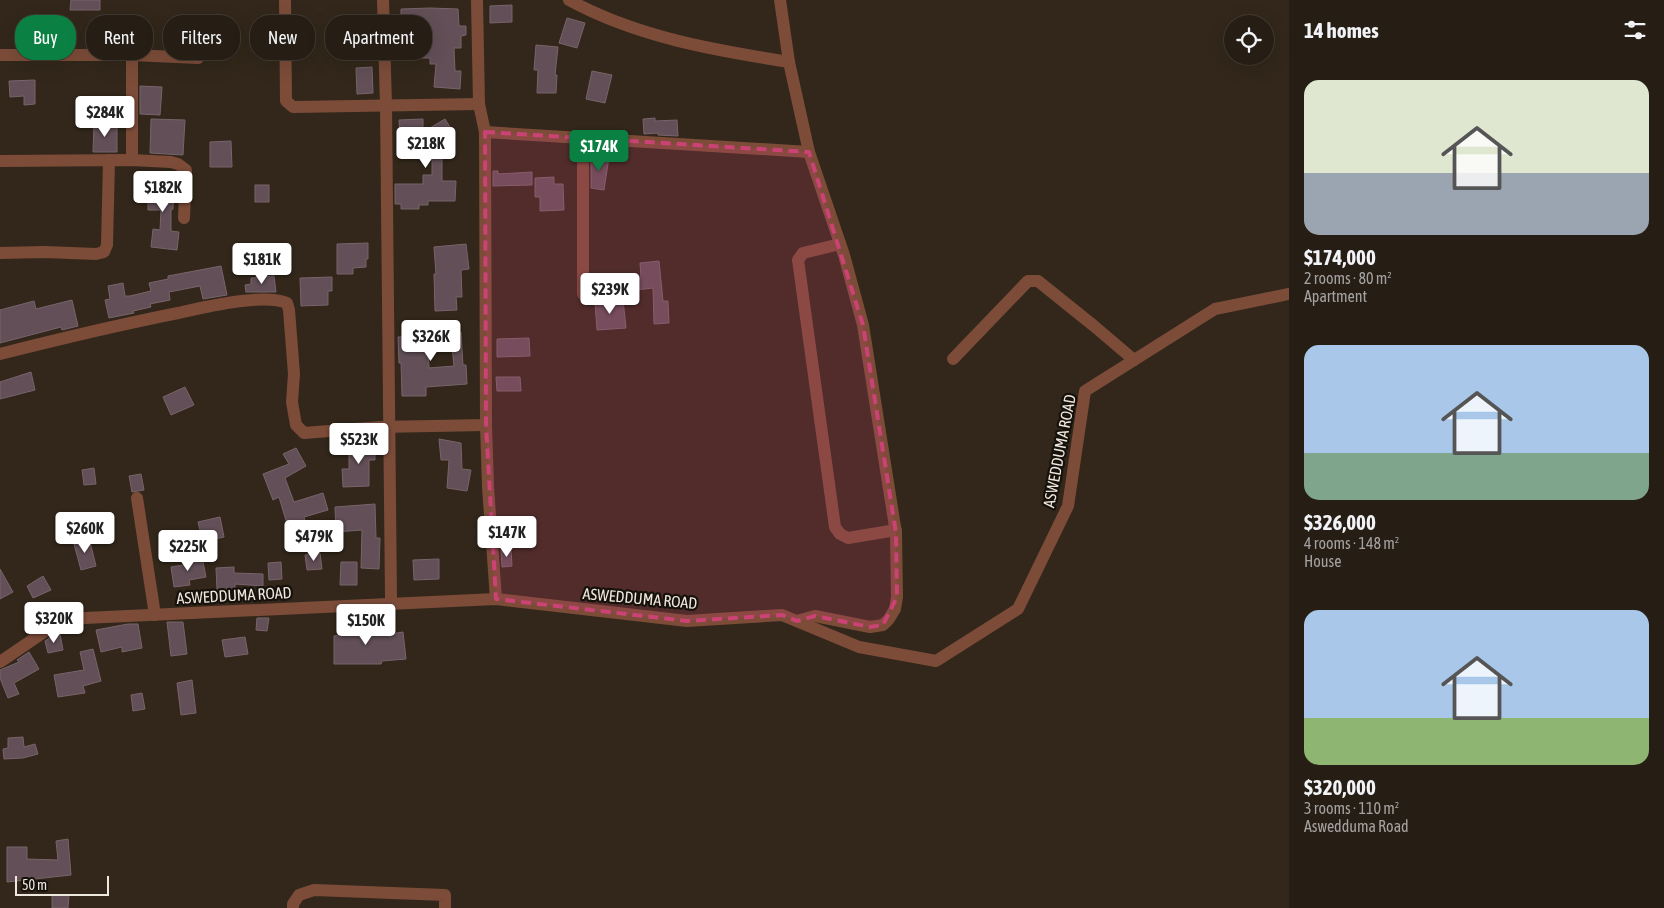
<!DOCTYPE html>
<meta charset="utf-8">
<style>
:root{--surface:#261d14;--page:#2e261d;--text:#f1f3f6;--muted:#a4a2a0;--line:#423b34;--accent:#0b8043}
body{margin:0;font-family:"Asap Condensed",sans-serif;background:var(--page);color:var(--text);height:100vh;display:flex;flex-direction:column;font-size:19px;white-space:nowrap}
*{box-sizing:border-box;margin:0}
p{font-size:16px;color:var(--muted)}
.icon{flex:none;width:28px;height:28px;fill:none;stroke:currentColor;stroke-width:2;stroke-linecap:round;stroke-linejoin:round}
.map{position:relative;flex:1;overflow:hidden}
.sheet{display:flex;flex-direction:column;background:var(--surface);width:375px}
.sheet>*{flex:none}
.banner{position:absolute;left:15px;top:15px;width:475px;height:45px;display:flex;gap:10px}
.fabs{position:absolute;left:1224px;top:15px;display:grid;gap:10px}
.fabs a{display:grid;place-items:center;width:50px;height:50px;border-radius:50%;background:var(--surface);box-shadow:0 5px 20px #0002,0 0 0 1px var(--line);font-size:25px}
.scale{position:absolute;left:15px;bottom:12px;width:94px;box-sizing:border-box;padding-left:5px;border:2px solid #efe8df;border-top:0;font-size:14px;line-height:18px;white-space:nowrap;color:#efe8df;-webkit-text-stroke:4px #16110b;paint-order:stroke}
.price{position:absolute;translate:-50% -42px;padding:0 11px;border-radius:5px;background:#fff;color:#222;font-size:16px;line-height:32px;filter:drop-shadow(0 1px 2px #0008)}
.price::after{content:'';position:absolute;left:50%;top:30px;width:15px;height:11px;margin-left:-8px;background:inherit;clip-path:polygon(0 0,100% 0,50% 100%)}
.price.selected{background:var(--accent);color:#fff}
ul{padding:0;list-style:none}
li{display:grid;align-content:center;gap:10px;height:265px;padding:0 15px}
li span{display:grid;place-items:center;height:155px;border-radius:15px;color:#555}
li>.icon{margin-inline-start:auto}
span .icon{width:90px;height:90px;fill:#fffc;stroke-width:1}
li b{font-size:21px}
h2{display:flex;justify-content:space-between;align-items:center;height:60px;padding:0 15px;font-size:21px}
.chip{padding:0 18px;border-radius:20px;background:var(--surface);box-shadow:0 5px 20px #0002,0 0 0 1px var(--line);font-size:18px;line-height:45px}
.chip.selected{background:var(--accent);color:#fff}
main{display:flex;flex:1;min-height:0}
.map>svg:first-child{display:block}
.building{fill:#624f57;stroke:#78646b;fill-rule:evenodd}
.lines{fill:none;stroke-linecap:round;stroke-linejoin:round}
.minor{stroke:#7c4c39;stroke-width:12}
.marked{fill:#cb4275;fill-opacity:0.2;stroke:#cb4275;stroke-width:4;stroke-dasharray:10 6;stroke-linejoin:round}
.labels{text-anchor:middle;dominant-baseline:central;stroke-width:4.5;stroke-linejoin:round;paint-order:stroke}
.street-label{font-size:16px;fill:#efe8df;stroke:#16110b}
</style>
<main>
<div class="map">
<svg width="1289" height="908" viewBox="0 0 1289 908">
<rect width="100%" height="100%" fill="#32271a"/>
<g class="building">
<path d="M71,0H100V10H70Z"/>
<path d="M512,5V22L490,23V6Z"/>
<path d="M430,8L458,9L459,26H466V35L461,36V48H454L455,71H461L460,89L434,87L436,64H430V58H408V25H401V9Z"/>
<path d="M567,18L585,23L577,48L559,43Z"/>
<path d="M536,45L558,47L555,75H557L556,93H537L538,70H534Z"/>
<path d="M372,67L373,93L357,94L356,68Z"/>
<path d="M592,71L612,75L605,103L586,99Z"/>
<path d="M35,80V104L24,105V96L10,97L9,81Z"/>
<path d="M140,86L162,87L160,115L140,114Z"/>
<path d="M655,118V121L677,120L678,136L658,135V133L644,134L643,119Z"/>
<path d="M151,119L185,120L183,155L150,153Z"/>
<path d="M423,119V132L445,119L450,127L442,132V181H456L455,201H428V205H419V209H401V204H395V184H423V175H432V138L400,139L399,120Z"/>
<path d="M94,123L117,124V152H93Z"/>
<path d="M231,141L232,167H210V142Z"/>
<path d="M591,155L609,157L604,190L591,188Z"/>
<path d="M493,171H498V174L532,172V185L493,186Z"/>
<path d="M554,177V184H563L564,210L540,211V197H535V178Z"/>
<path d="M174,179L173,209L171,210V231L179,232L177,250L151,247L153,229L160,230L161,210H148V180Z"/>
<rect x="255" y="185" width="14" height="17"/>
<path d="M368,243V259H366V267L353,268V274H337V244Z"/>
<path d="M466,244L469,269L461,270L462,297H456L457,310L435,311L434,274H436L434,247Z"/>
<path d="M659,261L663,301H668L669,323L654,324L653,288L636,290L635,278L641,277L640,263Z"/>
<path d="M221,266L227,295L203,299L200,286L169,292L170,300L150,304L151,307L133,311L134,313L109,318L105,300L110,299L108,286L123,283L125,296H130L151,291L149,283L168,279V276Z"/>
<path d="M274,276L276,292H246L245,285L251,284V278Z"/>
<path d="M332,277V291H328V305L301,306L300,278Z"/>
<path d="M72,300L78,326L62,330L61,327L0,343V310L34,301L36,309Z"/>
<path d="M623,300L626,328L597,330L595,302Z"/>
<path d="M461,332L463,365H466L467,384L426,387V396H402L401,363H399L398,337ZM452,347L454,366L429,368L428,349Z"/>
<path d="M529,338L530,356L497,357V339Z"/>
<path d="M31,372L35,390L0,399V382Z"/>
<path d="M496,377H520L521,391H497Z"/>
<path d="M185,387L194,405L171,415L163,397Z"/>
<path d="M439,439L461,443L462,469L471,470L467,491L447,488L449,460H441Z"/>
<path d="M349,444H375V460H369V486L343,487L342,469H349Z"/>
<path d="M296,448L306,466L285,478L294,502L323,493L328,510L304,517L308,532L291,537L279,497L273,500L263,474L289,464L283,454Z"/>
<path d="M94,468L96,484L84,485L82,470Z"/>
<path d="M141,474L144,490L132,492L129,476Z"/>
<path d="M375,504L376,538H380L379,569L361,568L362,530L336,532L335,507Z"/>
<path d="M220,517L224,537L203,542L198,522Z"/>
<path d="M89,538L96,566L81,570L74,544Z"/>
<path d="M511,549L512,566L502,567L501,550Z"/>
<path d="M320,553L322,569L307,570L305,555Z"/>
<path d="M202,557L206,577L189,580L190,585L174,587L171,567L189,564V560Z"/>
<path d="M439,559V579L414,580L413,560Z"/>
<path d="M281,562L282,579L269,580L268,563Z"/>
<path d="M341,562H357V585H340Z"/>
<path d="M234,567V573L263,574V586L235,584V589L217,590L216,568Z"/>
<path d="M0,569L13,592L0,599Z"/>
<path d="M43,576L51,590L33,598L27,586Z"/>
<path d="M339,614H353L352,634L391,636V634L403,632L406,659L382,661L381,664H334V636L339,635Z"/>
<path d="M257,618H269L267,631L256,630Z"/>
<path d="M167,622H183L187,654L171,656Z"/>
<path d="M128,624H138L142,648L122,652V647L101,652L96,630Z"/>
<path d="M60,634L63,650L48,653L45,641L54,635Z"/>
<path d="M245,637L248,654L225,657L222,640Z"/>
<path d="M93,649L101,681L83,686L85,693L58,697L54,675L84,670L80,652Z"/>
<path d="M29,652L39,669L14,683L19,694L8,698L0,678V670L19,662L17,660Z"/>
<path d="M192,680L196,713L181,715L177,683Z"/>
<path d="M142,693L145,709L133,711L131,695Z"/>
<path d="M23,737L24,747L35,744L38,754L23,758L4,759L3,749L8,748V738Z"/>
<path d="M68,839L71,875L7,882V847H27V859L58,860L56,841Z"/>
<path d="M52,895H69L68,908H52Z"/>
</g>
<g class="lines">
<g class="minor">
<path d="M285,0L286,101L293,107L479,104"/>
<path d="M383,0L386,105L391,599"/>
<path d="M477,0L479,104L485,132"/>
<path d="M569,0C637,37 713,50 789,62L809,152"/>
<path d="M780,0L789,62"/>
<path d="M0,55H132L198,58"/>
<path d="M132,55V160"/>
<path d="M0,161L132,160L171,162L178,164L186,170L184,218"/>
<path d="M840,244L803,253L798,260L835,527L840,534L848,538L896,530"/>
<path d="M0,253L45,252L96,254L104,252L107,245L109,160"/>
<path d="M583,294V137"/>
<path d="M0,354C59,339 118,325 178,313C205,307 263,293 287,303L289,310L294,374L292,402L296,425L304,433L379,427L486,425"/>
<path d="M953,359L1028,281H1038L1094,326L1134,360"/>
<path d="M137,498L155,615"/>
<path d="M496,599L488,487L486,425L485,132L809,152L844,255L863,325L896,533L897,597L895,609L889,619L883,625L870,627L815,616L797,621"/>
<path d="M0,662L63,619L496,599L687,621L782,615L859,647L936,661L1018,609L1068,506L1085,391L1215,309L1289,294"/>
<path d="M293,908V904L299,895L314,890L445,895V908"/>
</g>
</g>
<path class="marked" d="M485,132L809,152L863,325L896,533L897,597L883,625L870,627L815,616L797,621L782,615L687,621L496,599L486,425Z"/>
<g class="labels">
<g class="street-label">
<text transform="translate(1059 451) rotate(-79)">ASWEDDUMA ROAD</text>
<text transform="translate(234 595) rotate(-3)">ASWEDDUMA ROAD</text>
<text transform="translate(640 598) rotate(5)">ASWEDDUMA ROAD</text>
</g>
</g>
</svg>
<div class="fabs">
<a><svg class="icon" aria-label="locate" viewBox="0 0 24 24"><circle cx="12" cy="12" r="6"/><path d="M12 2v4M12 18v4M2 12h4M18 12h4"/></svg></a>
</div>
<div class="scale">50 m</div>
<b class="price" style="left:105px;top:138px">$284K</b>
<b class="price" style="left:426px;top:169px">$218K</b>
<b class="price selected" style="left:599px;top:172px">$174K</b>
<b class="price" style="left:163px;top:213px">$182K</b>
<b class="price" style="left:262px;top:285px">$181K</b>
<b class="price" style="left:610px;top:315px">$239K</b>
<b class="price" style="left:431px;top:362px">$326K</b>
<b class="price" style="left:359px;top:465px">$523K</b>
<b class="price" style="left:85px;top:554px">$260K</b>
<b class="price" style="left:507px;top:558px">$147K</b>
<b class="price" style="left:314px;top:562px">$479K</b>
<b class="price" style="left:188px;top:572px">$225K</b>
<b class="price" style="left:54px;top:644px">$320K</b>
<b class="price" style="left:366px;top:646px">$150K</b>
<div class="banner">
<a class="chip selected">Buy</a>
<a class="chip">Rent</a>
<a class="chip">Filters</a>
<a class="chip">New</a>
<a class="chip">Apartment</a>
</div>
</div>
<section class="sheet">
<h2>14 homes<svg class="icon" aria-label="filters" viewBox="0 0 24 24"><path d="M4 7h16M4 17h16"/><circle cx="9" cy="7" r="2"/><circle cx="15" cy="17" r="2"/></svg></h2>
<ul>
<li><span style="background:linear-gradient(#dfe7d0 60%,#9aa5b1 0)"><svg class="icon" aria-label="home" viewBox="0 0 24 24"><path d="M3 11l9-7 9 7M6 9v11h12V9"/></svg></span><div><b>$174,000</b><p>2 rooms · 80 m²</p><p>Apartment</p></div></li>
<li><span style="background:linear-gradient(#a9c7e8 70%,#7fa58c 0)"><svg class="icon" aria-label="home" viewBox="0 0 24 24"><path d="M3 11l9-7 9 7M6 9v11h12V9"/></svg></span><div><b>$326,000</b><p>4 rooms · 148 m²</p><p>House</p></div></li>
<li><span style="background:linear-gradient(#a9c7e8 70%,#8fb573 0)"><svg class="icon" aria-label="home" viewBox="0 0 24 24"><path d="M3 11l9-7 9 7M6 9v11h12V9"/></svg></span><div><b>$320,000</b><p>3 rooms · 110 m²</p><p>Aswedduma Road</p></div></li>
</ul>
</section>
</main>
